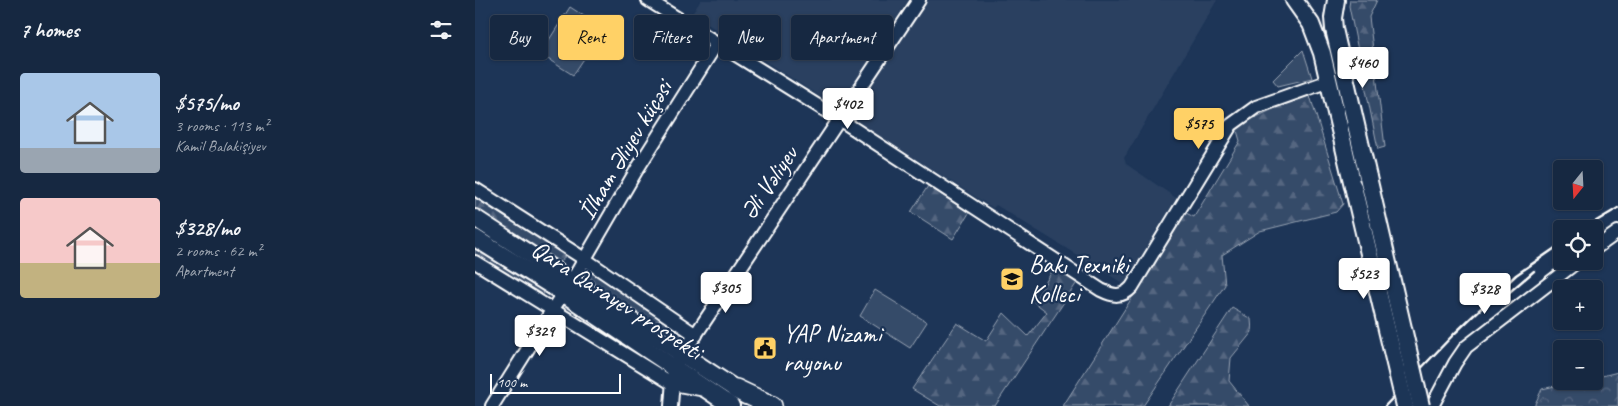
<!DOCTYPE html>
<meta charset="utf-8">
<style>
:root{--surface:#162841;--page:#23344c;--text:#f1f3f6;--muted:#9ea6b1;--line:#35445a;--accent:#ffd166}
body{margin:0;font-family:Caveat,sans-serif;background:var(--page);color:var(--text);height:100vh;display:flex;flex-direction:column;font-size:19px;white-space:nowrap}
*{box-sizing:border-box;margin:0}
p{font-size:16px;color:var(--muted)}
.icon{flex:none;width:28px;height:28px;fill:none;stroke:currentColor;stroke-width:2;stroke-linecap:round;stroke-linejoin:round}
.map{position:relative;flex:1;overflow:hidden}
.drawer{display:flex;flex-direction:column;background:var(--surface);width:475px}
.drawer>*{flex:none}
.banner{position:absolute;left:15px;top:15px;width:475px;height:45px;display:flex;gap:10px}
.needle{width:32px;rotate:198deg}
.controls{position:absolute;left:1078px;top:160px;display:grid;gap:10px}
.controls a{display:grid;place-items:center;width:50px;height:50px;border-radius:5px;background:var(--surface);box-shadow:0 1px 4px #0004,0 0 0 1px var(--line);font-size:25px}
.scale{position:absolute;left:15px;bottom:12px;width:131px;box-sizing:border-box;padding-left:5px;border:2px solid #fff;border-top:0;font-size:14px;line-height:18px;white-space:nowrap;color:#fff;-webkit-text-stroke:4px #1d3557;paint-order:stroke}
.price{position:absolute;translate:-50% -42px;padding:0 11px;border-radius:5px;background:#fff;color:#222;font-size:16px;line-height:32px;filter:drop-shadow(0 1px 2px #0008)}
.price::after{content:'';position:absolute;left:50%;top:30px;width:15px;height:11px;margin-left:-8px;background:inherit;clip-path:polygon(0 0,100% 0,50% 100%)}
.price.active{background:var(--accent);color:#111}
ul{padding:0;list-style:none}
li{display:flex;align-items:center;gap:15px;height:125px;padding:0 20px}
li span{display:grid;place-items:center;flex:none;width:140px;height:100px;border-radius:5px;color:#555}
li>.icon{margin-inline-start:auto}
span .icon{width:60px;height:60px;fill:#fffc;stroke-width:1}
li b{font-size:21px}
h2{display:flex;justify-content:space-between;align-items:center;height:60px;padding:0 20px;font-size:21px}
.tag{padding:0 18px;border-radius:5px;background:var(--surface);box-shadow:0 1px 4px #0004,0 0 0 1px var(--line);font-size:18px;line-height:45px}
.tag.active{background:var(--accent);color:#111}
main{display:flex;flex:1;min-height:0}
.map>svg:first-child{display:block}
.built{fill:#2a4161}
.grass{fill:#364b69;stroke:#9aa5b4}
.forest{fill:url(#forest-firs);stroke:#9aa5b4}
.park{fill:url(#park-crowns);stroke:#9aa5b4}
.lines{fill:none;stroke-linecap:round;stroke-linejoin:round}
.minor-casing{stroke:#fff;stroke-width:16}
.major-casing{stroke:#fff;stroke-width:20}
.highway-casing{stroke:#fff;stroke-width:22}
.minor{stroke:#1d3557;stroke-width:12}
.major{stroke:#1d3557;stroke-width:16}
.highway{stroke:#1d3557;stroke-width:19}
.rail{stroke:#fff;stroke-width:2.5}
.major-bridge-casing{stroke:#fff;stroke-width:20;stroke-linecap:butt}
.major-bridge{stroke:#1d3557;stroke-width:16}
.labels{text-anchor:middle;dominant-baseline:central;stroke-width:4.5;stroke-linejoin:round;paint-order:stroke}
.street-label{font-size:25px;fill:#fff;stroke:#1d3557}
.poi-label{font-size:25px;fill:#fff;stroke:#1d3557;text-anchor:start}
</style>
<main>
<section class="drawer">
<h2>7 homes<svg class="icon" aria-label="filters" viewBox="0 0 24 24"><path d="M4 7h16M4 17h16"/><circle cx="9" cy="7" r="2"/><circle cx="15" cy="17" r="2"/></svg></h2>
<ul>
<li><span style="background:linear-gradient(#a9c7e8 75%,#9aa5b1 0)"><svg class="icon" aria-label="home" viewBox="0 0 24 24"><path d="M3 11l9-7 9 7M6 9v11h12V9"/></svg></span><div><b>$575/mo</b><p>3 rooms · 113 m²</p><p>Kamil Balakişiyev</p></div></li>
<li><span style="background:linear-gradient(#f6c9c9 65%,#c2b280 0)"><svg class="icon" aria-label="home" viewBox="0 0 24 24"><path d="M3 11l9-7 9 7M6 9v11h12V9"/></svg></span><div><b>$328/mo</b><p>2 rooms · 62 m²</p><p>Apartment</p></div></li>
</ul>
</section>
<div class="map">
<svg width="1143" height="406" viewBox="0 0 1143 406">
<defs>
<pattern id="forest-firs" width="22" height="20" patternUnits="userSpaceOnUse" patternTransform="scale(1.25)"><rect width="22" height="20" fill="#364b69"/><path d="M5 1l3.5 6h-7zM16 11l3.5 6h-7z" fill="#546680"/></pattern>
<pattern id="park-crowns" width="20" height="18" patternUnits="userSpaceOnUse" patternTransform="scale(1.25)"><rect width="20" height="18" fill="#364b69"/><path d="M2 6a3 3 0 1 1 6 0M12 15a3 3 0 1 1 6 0" fill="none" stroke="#546680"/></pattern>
</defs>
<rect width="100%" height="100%" fill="#1d3557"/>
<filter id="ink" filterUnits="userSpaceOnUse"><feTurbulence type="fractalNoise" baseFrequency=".02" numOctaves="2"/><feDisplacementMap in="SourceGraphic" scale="10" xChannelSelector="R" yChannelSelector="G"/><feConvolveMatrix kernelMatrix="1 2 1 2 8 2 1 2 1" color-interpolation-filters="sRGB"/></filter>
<g filter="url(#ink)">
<g class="built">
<path d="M226,0H433L363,108L217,14Z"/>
<path d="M452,0H742L649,158L651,164L701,198L649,284L521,205L518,208L378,119L377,113Z"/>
</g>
<g class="grass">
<path d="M95,7L129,29L98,75L65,54Z"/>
<path d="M828,50L837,78L803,86L798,80Z"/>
<path d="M400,290L452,322L435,348L385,316Z"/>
</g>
<g class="forest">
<path d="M875,0H902L894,17L910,147L903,149L874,6Z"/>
<path d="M827,95L833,96L836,99L868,204L861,212L785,231L747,255L750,285L668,406H588L711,213L719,217L765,141L761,127Z"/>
<path d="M453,186L494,213L478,239L436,212Z"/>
<path d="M0,198L90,256L85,264L0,210Z"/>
<path d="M0,244L72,289L67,296L0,255Z"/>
<path d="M579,268L603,281L520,406H465L437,389L482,323L511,341L529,313L553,336L572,312L559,302Z"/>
<path d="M116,272L208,332L203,339L111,279Z"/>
<path d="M93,301L185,361L180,367L92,312L89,305Z"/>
<path d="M757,308L776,319L777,332L756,358L754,381L774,406H693Z"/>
</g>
<path class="park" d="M1143,372V406H1060V404L1067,389L1102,381H1119V378Z"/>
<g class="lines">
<g class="minor-casing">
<g id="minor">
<path d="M173,0L364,119L626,290C638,296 647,298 657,287L756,125L781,107L854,81"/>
<path d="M0,189L111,260L221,335"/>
<path d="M1119,249L1143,232"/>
<path d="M0,262L198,384L230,390"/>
<path d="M97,281L161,171L242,43"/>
<path d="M17,406L88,293"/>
<path d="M196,406L199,367L444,0"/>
<path d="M957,406L980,363L991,347L1103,261"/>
</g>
</g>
<g class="major-casing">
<g id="major">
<path d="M819,0L836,24L847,53L878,186"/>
<path d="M861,0L858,18L859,29L893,177"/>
<path d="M0,218L271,396"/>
<path d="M0,238L88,293L256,406"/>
</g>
</g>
<g class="highway-casing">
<path id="highway" d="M261,389L297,406"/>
</g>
<use href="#minor" class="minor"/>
<use href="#major" class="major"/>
<use href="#highway" class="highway"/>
<g class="rail">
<path d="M1108,229L1143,208"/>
<path d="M1023,302L1059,271"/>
<path d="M910,406L979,334L1041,275L1086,244"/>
</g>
<g class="major-bridge-casing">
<g id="major-bridge">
<path d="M893,177L946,406"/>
<path d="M878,186L930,406"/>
</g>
</g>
<use href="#major-bridge" class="major-bridge"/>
</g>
</g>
<defs>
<g id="university-square" transform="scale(1.25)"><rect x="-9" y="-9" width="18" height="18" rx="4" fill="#ffd166" stroke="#1d3557"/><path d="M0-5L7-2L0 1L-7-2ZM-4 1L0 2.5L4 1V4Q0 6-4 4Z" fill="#111"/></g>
<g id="civic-square" transform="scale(1.25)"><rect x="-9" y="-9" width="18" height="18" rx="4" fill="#ffd166" stroke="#1d3557"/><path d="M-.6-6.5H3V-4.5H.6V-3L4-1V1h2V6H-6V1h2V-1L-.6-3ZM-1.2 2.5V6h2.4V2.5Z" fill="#111"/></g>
</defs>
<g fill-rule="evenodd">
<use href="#university-square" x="537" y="279"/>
<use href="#civic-square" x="290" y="348"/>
</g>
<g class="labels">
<g class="street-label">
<text transform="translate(150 150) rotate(-59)">İlham Əliyev küçəsi</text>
<text transform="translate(294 183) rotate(-56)">Əli Vəliyev</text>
<text transform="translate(142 300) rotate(33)">Qara Qarayev prospekti</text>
</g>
<g class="poi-label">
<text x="554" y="265">Bakı Texniki<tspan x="554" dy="29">Kolleci</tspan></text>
<text x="308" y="334">YAP Nizami<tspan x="308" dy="29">rayonu</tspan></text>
</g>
</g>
</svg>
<div class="controls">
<a><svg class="needle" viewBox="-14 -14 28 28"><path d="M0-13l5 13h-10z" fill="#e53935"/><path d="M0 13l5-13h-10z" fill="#9ea6b1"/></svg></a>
<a><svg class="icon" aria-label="locate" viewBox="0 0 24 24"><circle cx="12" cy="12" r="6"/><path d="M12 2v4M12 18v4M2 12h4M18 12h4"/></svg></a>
<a>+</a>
<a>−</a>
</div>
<div class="scale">100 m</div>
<b class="price" style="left:888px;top:89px">$460</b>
<b class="price" style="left:373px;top:130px">$402</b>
<b class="price active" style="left:724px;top:150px">$575</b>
<b class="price" style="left:889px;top:300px">$523</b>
<b class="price" style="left:251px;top:314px">$305</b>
<b class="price" style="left:1010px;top:315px">$328</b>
<b class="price" style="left:65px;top:357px">$329</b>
<div class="banner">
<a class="tag">Buy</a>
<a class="tag active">Rent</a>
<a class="tag">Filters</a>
<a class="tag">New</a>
<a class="tag">Apartment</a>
</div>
</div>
</main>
